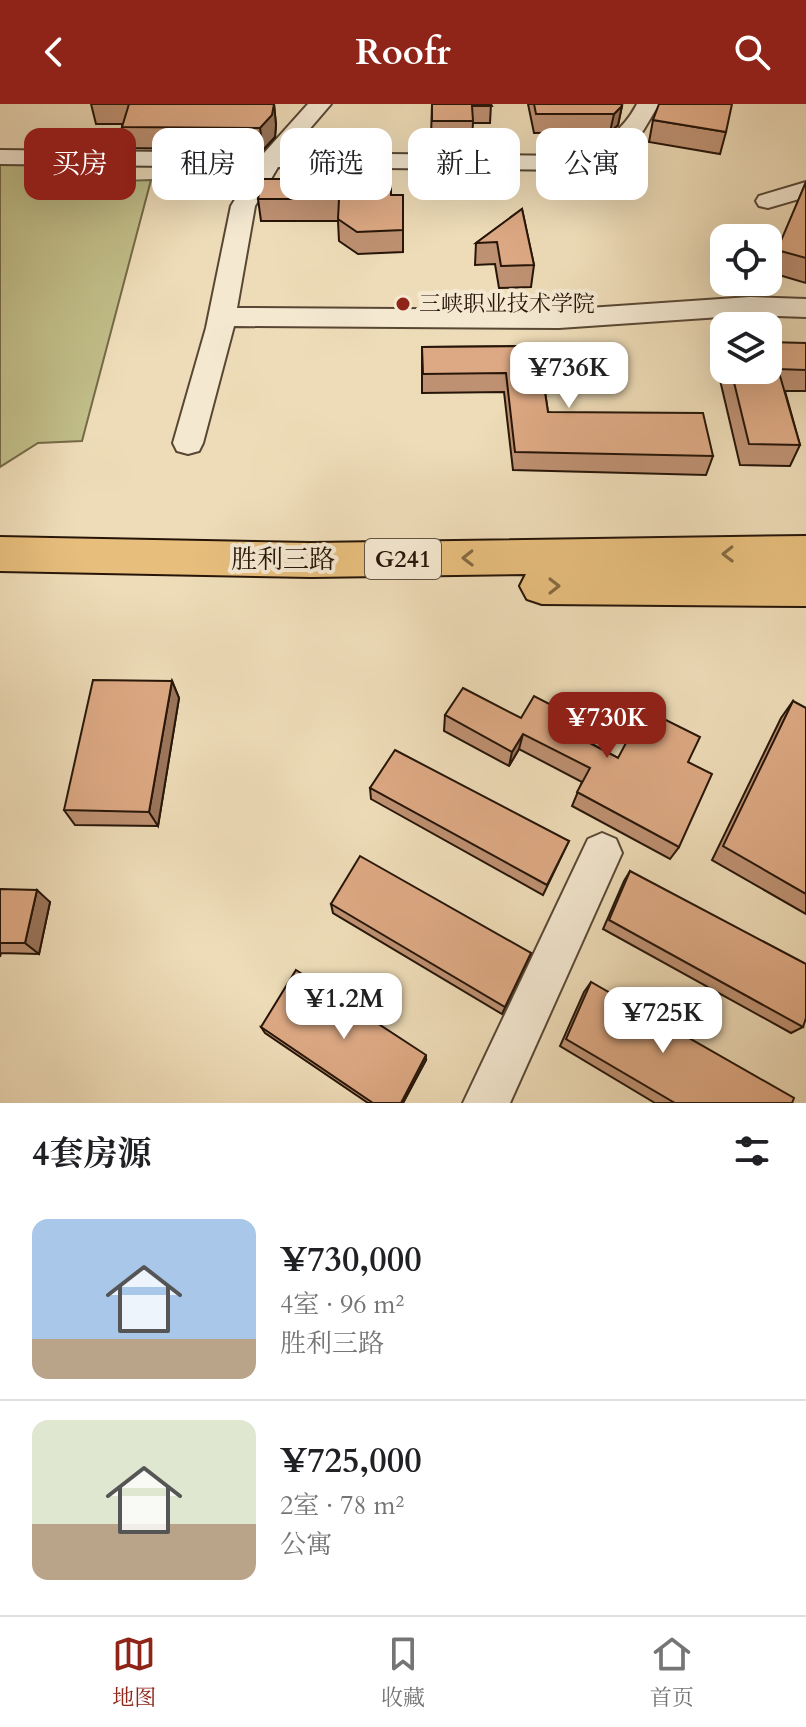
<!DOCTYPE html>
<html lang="zh">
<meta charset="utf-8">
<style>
:root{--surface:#fff;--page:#f6f6f6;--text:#202124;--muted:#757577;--line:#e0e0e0;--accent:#8f2418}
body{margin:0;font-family:Cardo,"Noto Serif SC",serif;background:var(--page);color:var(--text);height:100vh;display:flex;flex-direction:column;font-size:30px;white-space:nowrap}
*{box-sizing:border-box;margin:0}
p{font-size:26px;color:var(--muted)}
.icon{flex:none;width:44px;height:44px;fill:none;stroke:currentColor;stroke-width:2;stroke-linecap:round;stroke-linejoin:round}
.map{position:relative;height:999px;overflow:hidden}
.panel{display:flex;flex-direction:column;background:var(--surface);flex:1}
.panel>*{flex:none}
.guide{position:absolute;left:24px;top:24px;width:758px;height:72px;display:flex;gap:16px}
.buttons{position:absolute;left:710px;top:120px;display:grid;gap:16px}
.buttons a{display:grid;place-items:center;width:72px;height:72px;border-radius:16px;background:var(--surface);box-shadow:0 8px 32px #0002;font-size:40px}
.price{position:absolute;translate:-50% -68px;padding:0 18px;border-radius:16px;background:#fff;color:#222;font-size:26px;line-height:52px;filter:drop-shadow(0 2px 4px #0008)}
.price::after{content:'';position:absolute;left:50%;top:48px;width:24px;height:18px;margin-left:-12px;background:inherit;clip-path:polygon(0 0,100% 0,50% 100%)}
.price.on{background:var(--accent);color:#fff}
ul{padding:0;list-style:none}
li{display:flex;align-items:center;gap:24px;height:200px;padding:0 32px}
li+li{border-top:2px solid var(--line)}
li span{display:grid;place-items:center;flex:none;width:224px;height:160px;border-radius:16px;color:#555}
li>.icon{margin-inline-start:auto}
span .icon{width:96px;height:96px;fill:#fffc;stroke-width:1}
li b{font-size:34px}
h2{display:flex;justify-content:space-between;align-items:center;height:96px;padding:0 32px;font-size:34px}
.pill{padding:0 28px;border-radius:16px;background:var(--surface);box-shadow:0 8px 32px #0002;font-size:28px;line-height:72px}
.pill.on{background:var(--accent);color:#fff}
header{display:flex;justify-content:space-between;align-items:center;height:104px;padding:0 32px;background:var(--accent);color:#fff;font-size:36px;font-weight:600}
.tab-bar{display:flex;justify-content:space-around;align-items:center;height:112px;border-top:2px solid var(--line);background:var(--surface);font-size:22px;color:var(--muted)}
.tab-bar a{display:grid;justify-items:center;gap:4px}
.tab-bar .on{color:var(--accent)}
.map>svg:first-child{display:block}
.green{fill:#c1be89;stroke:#746a48;stroke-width:2}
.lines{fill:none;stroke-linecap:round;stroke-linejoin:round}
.minor-casing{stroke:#584734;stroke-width:4}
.major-casing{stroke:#261508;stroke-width:4}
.minor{fill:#f4e8d1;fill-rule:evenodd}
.major{fill:#e7be7c;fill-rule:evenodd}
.wall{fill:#be9172;stroke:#261508;stroke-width:2}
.shaded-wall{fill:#9b765c;stroke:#261508;stroke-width:2}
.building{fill:#dda984;stroke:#261508;stroke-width:2}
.oneway{stroke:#866a42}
.poi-dot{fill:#8f2418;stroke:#f4e8d1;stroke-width:3}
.labels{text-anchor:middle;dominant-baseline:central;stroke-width:8;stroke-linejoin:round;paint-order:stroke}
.far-poi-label{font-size:22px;fill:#261508;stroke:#f4e8d1;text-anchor:start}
.shield{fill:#f4e8d1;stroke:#645444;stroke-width:2}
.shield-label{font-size:24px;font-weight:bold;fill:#261508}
.street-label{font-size:26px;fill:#261508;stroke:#f4e8d1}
</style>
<header><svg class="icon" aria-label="back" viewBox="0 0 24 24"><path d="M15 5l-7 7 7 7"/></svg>Roofr<svg class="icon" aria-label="search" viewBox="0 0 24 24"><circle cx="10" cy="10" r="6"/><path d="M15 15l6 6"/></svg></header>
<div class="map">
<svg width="806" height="999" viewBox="0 0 806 999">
<rect width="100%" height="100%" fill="#eedcb8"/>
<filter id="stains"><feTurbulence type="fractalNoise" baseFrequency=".0025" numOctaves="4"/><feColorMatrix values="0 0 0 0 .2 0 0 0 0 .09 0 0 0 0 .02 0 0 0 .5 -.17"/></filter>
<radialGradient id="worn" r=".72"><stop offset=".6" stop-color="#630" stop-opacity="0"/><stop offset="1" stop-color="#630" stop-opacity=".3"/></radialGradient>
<path class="green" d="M67,59L95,65L122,77L151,76L82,337L38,339L0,363V60Z"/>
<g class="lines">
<g class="minor-casing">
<g id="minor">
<path d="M308,0H331L289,49L576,52C603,40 623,27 637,0H659L643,27L629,42L579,66L278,63L255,102L237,204L559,206L750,193L806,195V213L750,211L559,224L234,222L203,339L199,347L188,350L177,347L173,339L206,224L231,102L255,63L0,60V46L264,49Z"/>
<path d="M806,78V93L768,104L759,102L756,97L759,92Z"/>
<path d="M602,729L616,735L622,749L510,999H463L588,735Z"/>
</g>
</g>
<g class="major-casing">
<path id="major" d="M806,432V466H795H806V502L542,500L527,495L520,482L526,470L311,473L0,467V433L311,439Z"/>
</g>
<use href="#minor" class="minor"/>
<use href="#major" class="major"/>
</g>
<g class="wall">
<path d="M91,0H274L276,21L275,33L263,46L127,44L122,23V20H96Z"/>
<path d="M432,0H491L490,19H473L472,34L431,33Z"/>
<path d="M528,0H621L622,2L618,21L610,28L534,29Z"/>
<path d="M653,16L726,28L720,50L649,38Z"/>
<path d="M383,63L391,91H403V148L358,150L339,137L338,117H261L258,95L359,75Z"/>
<path d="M806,78V179L769,168Z"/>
<path d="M522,105L534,161L531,183L499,184L495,160L475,161L476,139Z"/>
<path d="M724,237V266H768L806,239V287H785L800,341L790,362L740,361L716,259Z"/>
<path d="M538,242L548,308L713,352L706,371L513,366L504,288L422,289V243Z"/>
<path d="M172,577L179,594L158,722L75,721L64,706Z"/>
<path d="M793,597L806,641V810L712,756L781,614Z"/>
<path d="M445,611L521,614L586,637L618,654L688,658L679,743L670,755L572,702L582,678L519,645L509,662L444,627Z"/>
<path d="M370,684L569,737L543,791L371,695Z"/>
<path d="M630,767L803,923L791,929L603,825L624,777Z"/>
<path d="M0,785L50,798L39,850L1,849L0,853Z"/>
<path d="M331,800L531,849L502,910L333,809Z"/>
<path d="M591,878L792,999H655L560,942L584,888Z"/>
<path d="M261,923L426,956L403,999H368L265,929Z"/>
</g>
<g class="shaded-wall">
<path d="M274,0L276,21L275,33L263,46L260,24Z"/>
<path d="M622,2L618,21L610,28L614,10Z"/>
<path d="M172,577L179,594L158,722L149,708Z"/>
<path d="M523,630L519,645L509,662L512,648Z"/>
<path d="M37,786L50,798L39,850L25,839Z"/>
<path d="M426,951V956L403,999H401Z"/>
</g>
<g class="building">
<path d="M129,0H274L272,11L260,24L122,23Z"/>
<path d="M432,0H491L492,2H472L473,17H432Z"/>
<path d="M534,0H621L622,2L614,10H536Z"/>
<path d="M659,0H732L726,28L653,16Z"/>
<path d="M360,53H383V63H391V91H403V126L357,128L338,115L339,95H258L261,75H359Z"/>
<path d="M806,78V154L777,146Z"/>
<path d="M522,105L534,161L501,162L497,138L476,139Z"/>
<path d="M768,238L806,239V266L778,265L800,341L749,340L731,266H768Z"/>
<path d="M538,242L548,308L703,309L713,352L515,348L506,269L423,270L422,243Z"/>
<path d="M93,576L172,577L149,708L64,706Z"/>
<path d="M463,584L521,614L534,592L592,622L584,636L618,654L644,605L700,633L688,658L712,670L679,743L577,688L590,664L523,630L512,648L445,611Z"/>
<path d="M793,597L806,604V790L723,742Z"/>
<path d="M395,646L569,737L547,781L370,684Z"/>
<path d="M360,752L531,849L505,903L331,800Z"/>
<path d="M630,767L806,860V914L803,923L609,816Z"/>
<path d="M0,785L37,786L25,839H0Z"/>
<path d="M296,866L426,951L401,999H373L261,923Z"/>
<path d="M591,878L794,994L792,999H675L566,935Z"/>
</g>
<defs><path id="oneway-chevron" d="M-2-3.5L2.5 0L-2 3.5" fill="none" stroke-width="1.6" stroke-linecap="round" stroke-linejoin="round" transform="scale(2)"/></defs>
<g class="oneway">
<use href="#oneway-chevron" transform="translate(728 450) rotate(179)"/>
<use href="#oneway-chevron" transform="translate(468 454) rotate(179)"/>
<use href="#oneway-chevron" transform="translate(554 482)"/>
</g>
<circle class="poi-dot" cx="403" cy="200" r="8"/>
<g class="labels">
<g class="far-poi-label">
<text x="419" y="200">三峡职业技术学院</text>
</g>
<rect class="shield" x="365" y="435" width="76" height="40" rx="6"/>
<g class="shield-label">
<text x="403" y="455">G241</text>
</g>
<g class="street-label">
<text x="283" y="455">胜利三路</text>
</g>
</g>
<rect width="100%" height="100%" filter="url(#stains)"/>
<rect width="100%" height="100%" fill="url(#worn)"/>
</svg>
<div class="buttons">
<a><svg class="icon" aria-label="locate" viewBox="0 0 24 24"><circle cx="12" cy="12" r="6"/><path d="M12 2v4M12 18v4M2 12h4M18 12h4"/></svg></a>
<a><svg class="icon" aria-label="layers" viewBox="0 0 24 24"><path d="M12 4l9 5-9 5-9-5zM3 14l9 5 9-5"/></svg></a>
</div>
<b class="price" style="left:569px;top:306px">¥736K</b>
<b class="price on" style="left:607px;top:656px">¥730K</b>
<b class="price" style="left:344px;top:937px">¥1.2M</b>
<b class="price" style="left:663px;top:951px">¥725K</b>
<div class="guide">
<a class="pill on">买房</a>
<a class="pill">租房</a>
<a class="pill">筛选</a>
<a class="pill">新上</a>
<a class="pill">公寓</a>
</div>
</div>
<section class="panel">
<h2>4套房源<svg class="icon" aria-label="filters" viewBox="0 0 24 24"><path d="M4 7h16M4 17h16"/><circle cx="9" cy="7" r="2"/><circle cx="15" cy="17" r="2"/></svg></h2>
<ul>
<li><span style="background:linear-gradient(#a9c7e8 75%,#b9a48a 0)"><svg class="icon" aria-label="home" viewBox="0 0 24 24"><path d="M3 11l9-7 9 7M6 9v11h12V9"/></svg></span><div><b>¥730,000</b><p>4室 · 96 m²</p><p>胜利三路</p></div></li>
<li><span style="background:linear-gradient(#dfe7d0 65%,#b9a48a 0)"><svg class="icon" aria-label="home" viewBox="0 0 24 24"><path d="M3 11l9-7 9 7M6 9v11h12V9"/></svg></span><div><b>¥725,000</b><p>2室 · 78 m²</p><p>公寓</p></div></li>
</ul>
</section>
<nav class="tab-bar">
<a class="on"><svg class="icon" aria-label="map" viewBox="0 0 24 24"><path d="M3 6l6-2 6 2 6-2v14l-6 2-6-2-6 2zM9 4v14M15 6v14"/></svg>地图</a>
<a><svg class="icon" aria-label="saved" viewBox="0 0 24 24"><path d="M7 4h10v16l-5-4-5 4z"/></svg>收藏</a>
<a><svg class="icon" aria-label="home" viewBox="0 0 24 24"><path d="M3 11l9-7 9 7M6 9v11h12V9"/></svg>首页</a>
</nav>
